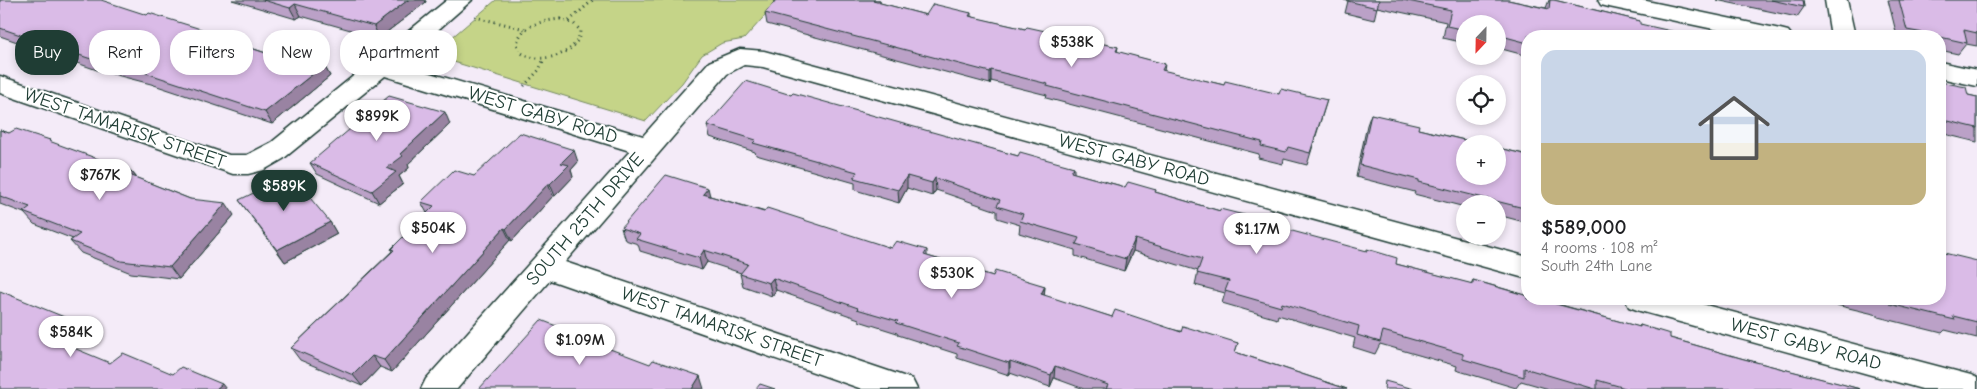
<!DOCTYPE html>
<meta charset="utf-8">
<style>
:root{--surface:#fff;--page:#f6f6f6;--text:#202124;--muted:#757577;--accent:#1f3d34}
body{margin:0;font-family:"Comic Neue",sans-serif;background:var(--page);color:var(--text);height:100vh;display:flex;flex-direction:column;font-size:19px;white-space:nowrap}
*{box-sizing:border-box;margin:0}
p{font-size:16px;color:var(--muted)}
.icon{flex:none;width:28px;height:28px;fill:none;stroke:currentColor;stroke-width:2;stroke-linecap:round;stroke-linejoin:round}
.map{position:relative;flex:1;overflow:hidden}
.drawer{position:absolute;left:1521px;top:30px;width:425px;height:275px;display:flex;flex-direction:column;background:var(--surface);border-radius:20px;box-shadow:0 2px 8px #0003}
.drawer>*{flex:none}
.top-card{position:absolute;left:15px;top:30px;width:475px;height:45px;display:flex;gap:10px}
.needle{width:32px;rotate:202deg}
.fabs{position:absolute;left:1456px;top:15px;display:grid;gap:10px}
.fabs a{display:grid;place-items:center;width:50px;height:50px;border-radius:50%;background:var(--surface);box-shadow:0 2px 8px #0003;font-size:25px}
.price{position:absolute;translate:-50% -42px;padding:0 11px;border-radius:18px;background:#fff;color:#222;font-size:16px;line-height:32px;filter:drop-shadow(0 1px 2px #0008)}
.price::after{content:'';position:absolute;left:50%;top:30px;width:15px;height:11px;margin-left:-8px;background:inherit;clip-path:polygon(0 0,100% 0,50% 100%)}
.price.active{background:var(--accent);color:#fff}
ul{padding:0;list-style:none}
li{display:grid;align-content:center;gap:10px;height:265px;padding:0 20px}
li span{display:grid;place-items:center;height:155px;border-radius:15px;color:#555}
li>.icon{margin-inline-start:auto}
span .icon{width:90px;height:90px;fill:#fffc;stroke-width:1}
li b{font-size:21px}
.tag{padding:0 18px;border-radius:20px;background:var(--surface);box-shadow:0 2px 8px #0003;font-size:18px;line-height:45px}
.tag.active{background:var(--accent);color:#fff}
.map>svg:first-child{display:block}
.green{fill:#c5d488;stroke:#72885e}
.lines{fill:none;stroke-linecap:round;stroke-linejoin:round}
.minor-casing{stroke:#1f3d34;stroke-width:3}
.path{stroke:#1f3d34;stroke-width:3;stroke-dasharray:1 4;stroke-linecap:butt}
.minor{fill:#fff;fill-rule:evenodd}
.wall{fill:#bba1c7;stroke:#1f3d34}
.shaded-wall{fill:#9983a2;stroke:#1f3d34}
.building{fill:#dabbe7;stroke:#1f3d34}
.labels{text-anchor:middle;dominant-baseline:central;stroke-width:4;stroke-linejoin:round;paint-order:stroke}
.street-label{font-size:19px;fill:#1f3d34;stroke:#fff}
</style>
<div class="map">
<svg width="1977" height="389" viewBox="0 0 1977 389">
<rect width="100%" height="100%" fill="#f4ebf8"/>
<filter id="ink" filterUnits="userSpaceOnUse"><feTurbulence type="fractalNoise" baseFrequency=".02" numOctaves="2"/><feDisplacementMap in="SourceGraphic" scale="10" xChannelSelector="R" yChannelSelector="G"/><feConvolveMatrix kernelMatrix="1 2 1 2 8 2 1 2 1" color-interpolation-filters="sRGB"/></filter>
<g filter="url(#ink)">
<path class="green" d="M496,0H779L744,39L722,43L702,55L682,83L646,121L431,55Z"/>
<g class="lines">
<g class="minor-casing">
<g id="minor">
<path d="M447,0H472L399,64L643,136L709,62L740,49L764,51L1528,257V279L763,67L744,65L727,74L565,262L912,379L917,389H862L550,280L457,389H421L426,379L630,151L385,76L283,159L264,170L248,174H233L0,93V76L229,155H247L272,142Z"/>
<path d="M1598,0H1642L1780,29L1788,31L1792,36H1747L1609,7L1601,5Z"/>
<path d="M1825,0H1847L1855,36H1831Z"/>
<path d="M1940,62L1977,70V86L1940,78Z"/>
<path d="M1625,299H1683L1971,375L1977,378V389H1922L1640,311L1629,307Z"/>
</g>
</g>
<g class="path">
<path d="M475,17L525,29"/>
<path d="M560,19L574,24L580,30C580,55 538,66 520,52L517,44C521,24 543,21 560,19Z"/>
<path d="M569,21L593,0"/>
<path d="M524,86L539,70L544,59"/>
</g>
<use href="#minor" class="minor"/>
</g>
<g class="wall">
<path d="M0,0L206,33L284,59L324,65L330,76L272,124L151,84L97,70L0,36Z"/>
<path d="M232,0H425L426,2L379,38L301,16L296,19Z"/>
<path d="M776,0H880V3L926,15L971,13V17L1025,29L1118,47L1117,52L1165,64L1164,71L1224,85L1279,94L1327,100L1307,165L1284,159L1283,164L1258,158L1259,154L1046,98L1047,95L991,81L990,84L767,24L765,13Z"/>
<path d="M1344,0H1508L1546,8L1549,0H1554L1640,21L1528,36V56L1498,48V24H1465V43L1443,38L1446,22L1377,7L1374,20L1345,13L1348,1Z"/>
<path d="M1716,0H1803L1804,7L1797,17Z"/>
<path d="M1888,0H1977V46L1966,44L1958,54L1940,50V36H1897Z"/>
<path d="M1940,82L1968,95L1977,97V142L1940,133Z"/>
<path d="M791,95L1018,156L1074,167V173L1125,187L1156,190L1155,192L1251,220L1396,264L1471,284L1473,280L1639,327L1640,325L1670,338L1744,359L1860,389H1549L1521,381L1516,388L1456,370L1457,366L1380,344L1375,354L1353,347L1355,338L1278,315L1277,319L1222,303L1225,293L1195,285L1198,271L1133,251L1124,271L1075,256V250L1019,233L1020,225L997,218V211L936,190L932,196L907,188L899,203L855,190V183L756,155L755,152L710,137L707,125Z"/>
<path d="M1371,114L1418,129L1528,155V223L1498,215V204H1465V207L1414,194L1415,192L1356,177L1367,125Z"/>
<path d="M450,124L408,164L409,168L399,176L403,184L379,203L317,174L310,163Z"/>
<path d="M0,130L9,133L50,140L52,143L131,171L137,178L190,199L234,215L179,279L131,273L81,253L70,241L73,239L34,224L24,213L0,204Z"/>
<path d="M578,162L571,170L573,177L555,196H553L512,241L510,240L392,372L380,367L362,386L300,360L291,348L392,251L391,249L427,213L421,202L474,176Z"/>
<path d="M710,196L891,248L927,250V256L993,276L1045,286L1044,296L1112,317L1238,343L1235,352L1347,389H1084L1054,378L1050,387L1010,373L1009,375L957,358V354L898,335L897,333L859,321V319L776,290L772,296L743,286L740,274L741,273L707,262L702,270L640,251L638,244L625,240L621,228Z"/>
<path d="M239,200L330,222L337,234L285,262Z"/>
<path d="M1977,261V338L1945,330L1942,333L1878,317V315L1811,299H1940Z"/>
</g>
<g class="shaded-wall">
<path d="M408,0H425L426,2L379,38L374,26Z"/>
<path d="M874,0H880V5L873,1Z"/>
<path d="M295,4L301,16L296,19L290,8Z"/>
<path d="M324,65L330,76L272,124L265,112Z"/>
<path d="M991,70V81L990,84V72Z"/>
<path d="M445,112L450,124L408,164L409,168L399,176L403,184L379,203L372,191L387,168L400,154Z"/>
<path d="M574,150L578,162L571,170L573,177L555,196L550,184L561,163Z"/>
<path d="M131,171L141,183L127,174Z"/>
<path d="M907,176V188L899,203L898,190Z"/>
<path d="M935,178L936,190L932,196V183Z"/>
<path d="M548,184L553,196L512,241L506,229Z"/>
<path d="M708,188L711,200L703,194Z"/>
<path d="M226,203L234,215L179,279L170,267Z"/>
<path d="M330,222L337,234L285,262L277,250Z"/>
<path d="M504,228L510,240L392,372L384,360Z"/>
<path d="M1135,239L1133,251L1124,271L1126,259Z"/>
<path d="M704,250L707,262L702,270L699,258Z"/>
<path d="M773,278L776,290L772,296L769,283Z"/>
<path d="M1045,286L1044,298L1041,294Z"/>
<path d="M74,321L85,333L63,351L52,339Z"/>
<path d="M372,356L380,367L362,386L353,375Z"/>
<path d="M1010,361V373L1009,375V363Z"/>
<path d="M1055,366L1054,378L1050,387L1051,375Z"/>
<path d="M700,376L704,389H692Z"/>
<path d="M222,384L226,389H216Z"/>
</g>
<g class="building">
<path d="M0,0H101L147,15L149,13L204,30L202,32L284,59L290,55L324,65L265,112L143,72L88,58L0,28Z"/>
<path d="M263,0H408L374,26L295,4L290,8Z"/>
<path d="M776,0H874L873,1L926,15L933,4L971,13L969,16L1025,29L1027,27L1118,47L1116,51L1165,64L1162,70L1224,85L1225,81L1279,94L1281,89L1327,100L1310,153L1288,147L1286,152L1261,146L1262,142L1047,86L1048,84L991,70L990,72L765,13Z"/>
<path d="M1348,0H1379L1377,8L1348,1Z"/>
<path d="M1403,0H1508L1549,9L1550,0H1554L1640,21V24L1693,36H1528V43L1498,35V24H1465V30L1447,26L1451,10Z"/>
<path d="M1771,0H1803L1804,7Z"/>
<path d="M1899,0H1977V33L1964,30L1967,43L1940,37V36L1907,30Z"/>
<path d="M746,81L791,95L793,93L1018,156L1020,152L1052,161L1074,167L1071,172L1125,187L1128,182L1156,190L1155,192L1220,211V209L1252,217L1251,220L1367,251V249L1397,258L1396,264L1473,284V280L1528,296V299H1538L1640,327V325L1670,334V338L1744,359L1838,383L1860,389H1629L1597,380V389H1595L1524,368V377L1463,359V354L1383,331L1380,342L1357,335L1359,326L1282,303L1281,307L1225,291L1229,281L1197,273L1202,259L1135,239L1126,259L1076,244L1079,238L1020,221L1023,214L997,206L1000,200L935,178L932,183L907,176L898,190L854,178L857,172L753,143L756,140L707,125Z"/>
<path d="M1940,82L1966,87L1968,95L1977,97V128L1940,119Z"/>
<path d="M389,96L445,112L400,154L403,156L387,168L396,172L372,191L310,163Z"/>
<path d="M1371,114L1419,125L1418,129L1481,144H1465V176H1498V148L1528,155V209L1419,182V180L1360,165Z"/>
<path d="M16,129L50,140L49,141L131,171L127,174L190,199L226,203L170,267L121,261L70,241L80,234L23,212L30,207L0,196V130L9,133Z"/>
<path d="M520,133L574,150L561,163L569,165L550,184H548L506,229L504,228L384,360L372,356L353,375L291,348L394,250L391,249L434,206L421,202L454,170L474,176Z"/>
<path d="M291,175L330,222L277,250L239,200Z"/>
<path d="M666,175L708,188L703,194L764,212L767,208L891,248L896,241L927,250L924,255L993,276L995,271L1045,286L1041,294L1112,317L1115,310L1181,332L1183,326L1238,343L1235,352L1347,389H1106L1108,385L1055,366L1051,375L1010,361L1009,363L957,346L959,343L896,323L898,321L857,309L858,308L773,278L769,283L740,274L748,264L704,250L699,258L636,239L640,234L621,228Z"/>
<path d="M1940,252L1977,261V322L1953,316L1955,320L1890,304V302L1874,299H1940Z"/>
<path d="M0,291L74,321L52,339L110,363L123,353L173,374L181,367L222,384L216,389H0Z"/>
<path d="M541,320L587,338L586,340L650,364L653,360L700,376L692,389H479Z"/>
<path d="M1385,381L1414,389H1384Z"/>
<path d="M760,384L775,389H756Z"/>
</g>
</g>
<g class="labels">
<g class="street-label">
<text transform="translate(543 115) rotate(17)">WEST GABY ROAD</text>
<text transform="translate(125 128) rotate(19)">WEST TAMARISK STREET</text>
<text transform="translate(1134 160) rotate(15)">WEST GABY ROAD</text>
<text transform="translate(585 219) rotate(-49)">SOUTH 25TH DRIVE</text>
<text transform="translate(722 327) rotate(19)">WEST TAMARISK STREET</text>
<text transform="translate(1806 344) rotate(15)">WEST GABY ROAD</text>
</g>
</g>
</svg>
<div class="fabs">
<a><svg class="needle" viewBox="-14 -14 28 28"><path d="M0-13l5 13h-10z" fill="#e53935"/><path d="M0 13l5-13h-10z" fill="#757577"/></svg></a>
<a><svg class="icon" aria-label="locate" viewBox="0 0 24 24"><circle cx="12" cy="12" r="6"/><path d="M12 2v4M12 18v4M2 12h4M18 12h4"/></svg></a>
<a>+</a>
<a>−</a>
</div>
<b class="price" style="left:1072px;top:68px">$538K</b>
<b class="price" style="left:377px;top:142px">$899K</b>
<b class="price" style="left:100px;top:201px">$767K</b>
<b class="price active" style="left:284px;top:212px">$589K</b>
<b class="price" style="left:433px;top:254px">$504K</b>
<b class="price" style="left:1257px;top:255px">$1.17M</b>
<b class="price" style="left:952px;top:299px">$530K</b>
<b class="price" style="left:71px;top:358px">$584K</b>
<b class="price" style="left:580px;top:366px">$1.09M</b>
<div class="top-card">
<a class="tag active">Buy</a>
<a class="tag">Rent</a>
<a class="tag">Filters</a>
<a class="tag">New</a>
<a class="tag">Apartment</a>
</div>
<section class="drawer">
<ul>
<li><span style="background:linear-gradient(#c9d6e8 60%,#c2b280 0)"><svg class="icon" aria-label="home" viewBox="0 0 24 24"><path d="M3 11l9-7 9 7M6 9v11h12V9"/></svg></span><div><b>$589,000</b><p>4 rooms · 108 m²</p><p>South 24th Lane</p></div></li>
</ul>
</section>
</div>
